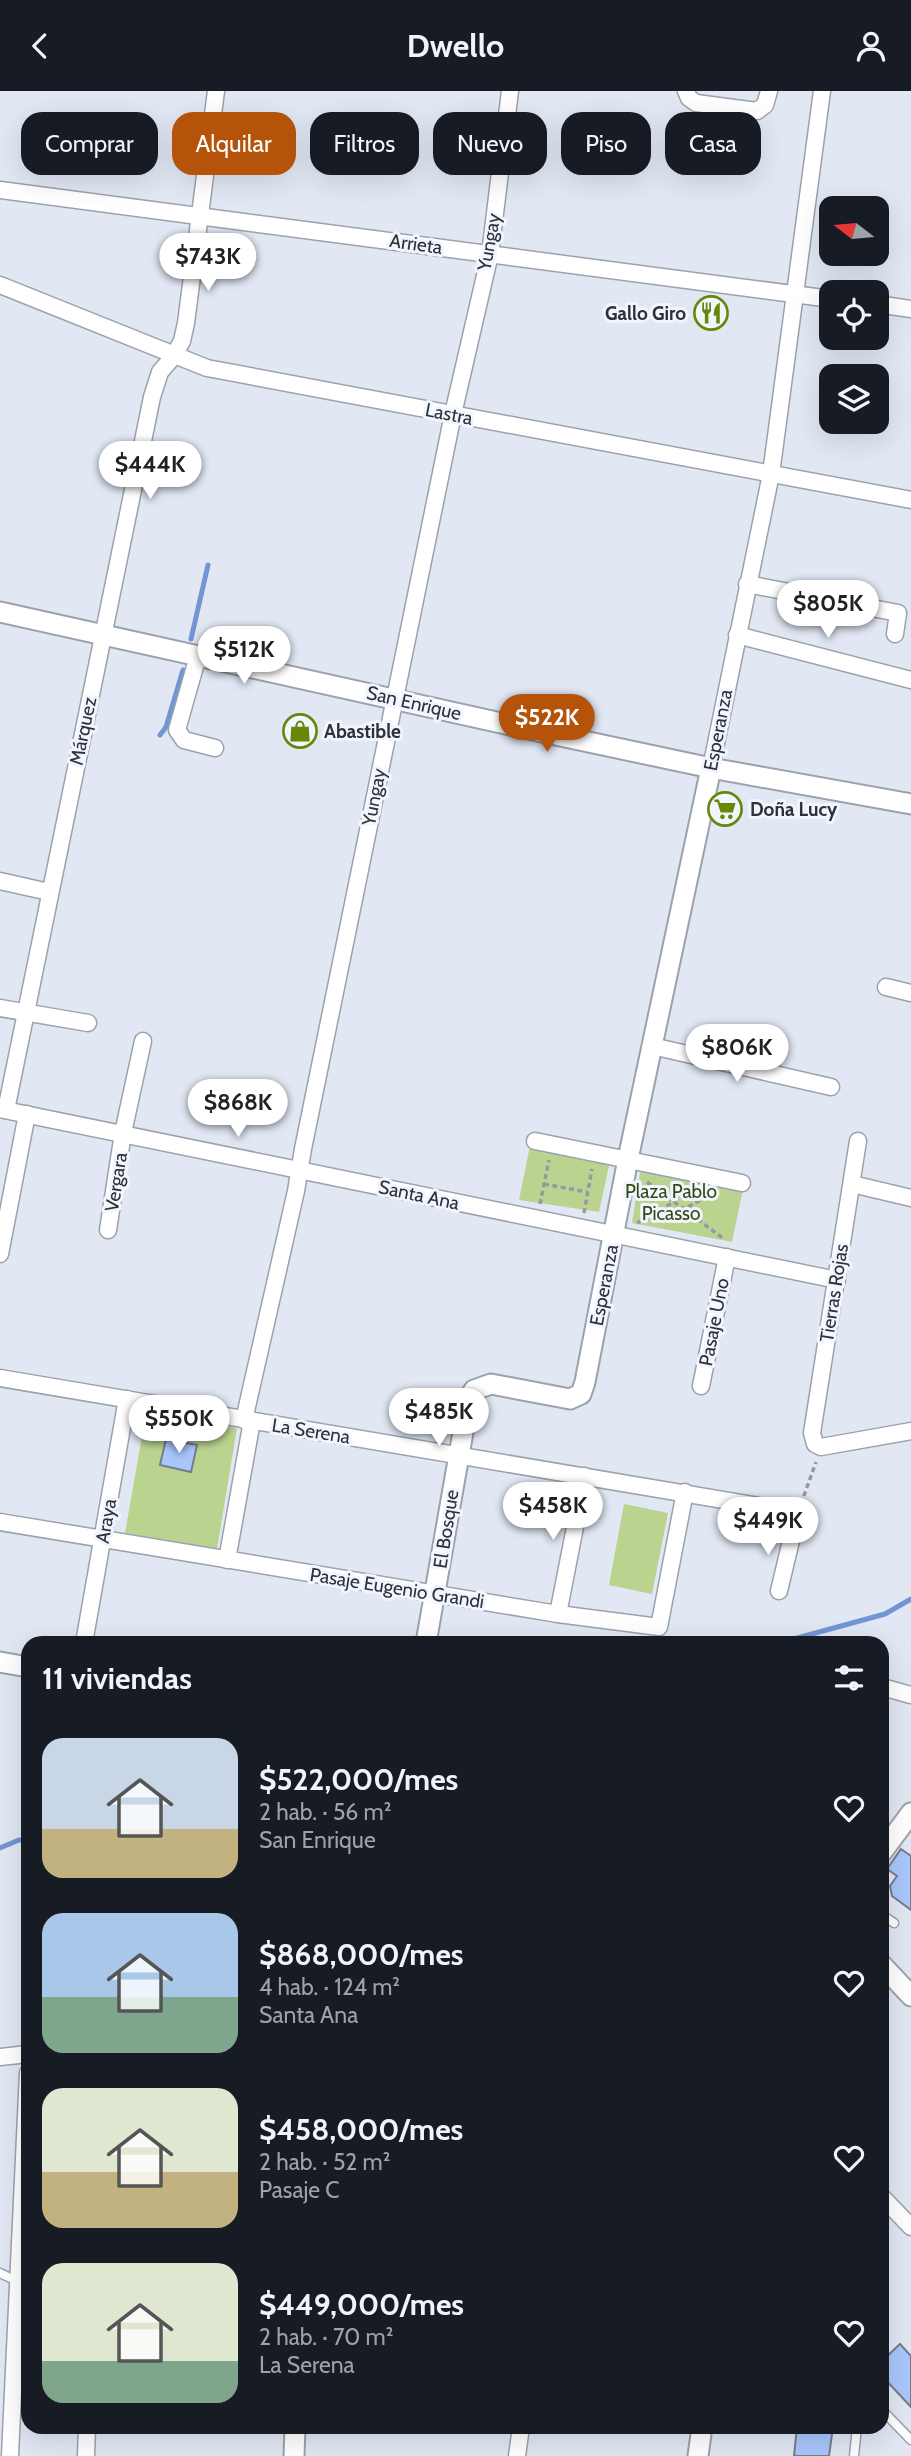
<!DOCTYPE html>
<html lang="es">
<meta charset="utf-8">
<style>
:root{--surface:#171b24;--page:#20242c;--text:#f1f3f6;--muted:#9ea1a6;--accent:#b45309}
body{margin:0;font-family:Cabin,sans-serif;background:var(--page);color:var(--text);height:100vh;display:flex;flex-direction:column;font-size:26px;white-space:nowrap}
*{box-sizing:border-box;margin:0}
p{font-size:23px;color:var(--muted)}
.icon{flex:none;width:38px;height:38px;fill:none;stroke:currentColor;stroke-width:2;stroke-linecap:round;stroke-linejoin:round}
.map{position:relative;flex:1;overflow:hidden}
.side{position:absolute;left:21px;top:1545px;width:868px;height:798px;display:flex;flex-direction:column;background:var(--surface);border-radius:21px;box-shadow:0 7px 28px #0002}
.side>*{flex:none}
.banner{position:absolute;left:21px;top:21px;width:870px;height:63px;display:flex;gap:14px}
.needle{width:46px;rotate:286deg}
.buttons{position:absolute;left:819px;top:105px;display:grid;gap:14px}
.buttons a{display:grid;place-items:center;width:70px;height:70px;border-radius:14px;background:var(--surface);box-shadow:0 7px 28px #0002;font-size:35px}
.price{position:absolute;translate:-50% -60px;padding:0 16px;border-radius:24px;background:#fff;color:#222;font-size:23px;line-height:46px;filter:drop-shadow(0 2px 4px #0008)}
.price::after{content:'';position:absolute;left:50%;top:42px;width:21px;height:16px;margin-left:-10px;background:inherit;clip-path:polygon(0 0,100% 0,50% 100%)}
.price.selected{background:var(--accent);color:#fff}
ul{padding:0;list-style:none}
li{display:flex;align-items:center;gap:21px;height:175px;padding:0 21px}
li span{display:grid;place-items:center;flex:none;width:196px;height:140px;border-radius:21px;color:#555}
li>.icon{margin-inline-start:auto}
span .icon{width:84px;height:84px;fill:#fffc;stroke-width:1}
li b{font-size:30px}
h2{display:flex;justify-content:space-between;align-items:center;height:84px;padding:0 21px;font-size:30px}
.tag{padding:0 24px;border-radius:21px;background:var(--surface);box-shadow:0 7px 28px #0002;font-size:24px;line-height:63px}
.tag.selected{background:var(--accent);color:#fff}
header{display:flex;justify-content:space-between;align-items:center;height:91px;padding:0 21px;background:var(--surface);font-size:32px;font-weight:800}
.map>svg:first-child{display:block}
.green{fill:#bad490}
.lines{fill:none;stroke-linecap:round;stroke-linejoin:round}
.stream{stroke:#7295d4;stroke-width:5}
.building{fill:#a9c7fc;stroke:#777d88;stroke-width:2}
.service-casing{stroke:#9ba2ad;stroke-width:11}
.minor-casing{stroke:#9ba2ad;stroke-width:19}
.tertiary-casing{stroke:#9ba2ad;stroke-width:23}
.path{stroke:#9499a2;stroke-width:3.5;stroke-dasharray:5 3.5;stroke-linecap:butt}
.service{stroke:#fff;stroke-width:8}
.minor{stroke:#fff;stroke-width:16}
.tertiary{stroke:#fff;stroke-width:19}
.labels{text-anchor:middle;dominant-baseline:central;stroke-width:6;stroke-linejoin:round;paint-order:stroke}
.street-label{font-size:19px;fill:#2e3135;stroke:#f0f5ff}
.poi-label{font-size:19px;font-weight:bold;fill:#2e3135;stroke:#f0f5ff;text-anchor:start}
.park-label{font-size:19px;fill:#364712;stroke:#f0f5ff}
</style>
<header><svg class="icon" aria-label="back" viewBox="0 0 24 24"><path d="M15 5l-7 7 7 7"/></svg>Dwello<svg class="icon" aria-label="person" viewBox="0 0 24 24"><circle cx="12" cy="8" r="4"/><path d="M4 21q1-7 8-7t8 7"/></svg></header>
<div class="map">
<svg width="911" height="2365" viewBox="0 0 911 2365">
<rect width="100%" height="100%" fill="#e1e8f4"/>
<g class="green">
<path d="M530,1055L610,1070L599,1121L519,1109Z"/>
<path d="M641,1076L743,1098L732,1151L632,1132Z"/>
<path d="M146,1322L237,1337L217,1458L125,1442Z"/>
<path d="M624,1413L668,1422L652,1503L609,1494Z"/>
</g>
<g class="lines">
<g class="stream">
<path d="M191,548L208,474"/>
<path d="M160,644L166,636L183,579"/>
<path d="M779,1552L885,1523L911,1508"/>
<path d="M0,1757L19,1749H28"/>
</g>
</g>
<g class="building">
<path d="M166,1348L197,1354L191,1381L160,1374Z"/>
<path d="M901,1758L911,1765V1819L892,1805L890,1795L897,1785L887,1778Z"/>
<path d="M900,2253L911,2265V2316L882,2285V2270Z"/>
<path d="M797,2336H833L829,2365H794Z"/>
</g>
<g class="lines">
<g class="service-casing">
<g id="service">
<path d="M882,1824L894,1832"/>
<path d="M0,2182L19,2191"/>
<path d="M882,2319L911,2349"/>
<path d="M854,2365L857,2336"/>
</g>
</g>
<g class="minor-casing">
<g id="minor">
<path d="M686,0L689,7L696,12L757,20L765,14L769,0"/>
<path d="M0,99L831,208"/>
<path d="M0,194L207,277L911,409"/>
<path d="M877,213L911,218"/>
<path d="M747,493L898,522L895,543"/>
<path d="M737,544L911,589"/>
<path d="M198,565L177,639L184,649L215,657"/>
<path d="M711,677L771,383L822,0"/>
<path d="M0,790L49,801"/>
<path d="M886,896L911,902"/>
<path d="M0,917L88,932"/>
<path d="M652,955L831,996"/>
<path d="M0,1018L837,1189"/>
<path d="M6,1019L152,306L160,281L173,266L182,250L186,232L216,0"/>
<path d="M535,1050L742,1092"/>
<path d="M858,1050L812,1342L815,1353L821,1356L911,1340"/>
<path d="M852,1093L911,1107"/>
<path d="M108,1139L123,1042L143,950"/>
<path d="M0,1163L27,1023"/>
<path d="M0,1287L782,1419L793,1424L795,1433L779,1500"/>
<path d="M701,1295L727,1166"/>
<path d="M244,1329L296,1100L303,1058L453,323L490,163L510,0"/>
<path d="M0,1431L558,1523L659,1536L685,1401"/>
<path d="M227,1469L252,1330"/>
<path d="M558,1523L585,1385"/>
<path d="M84,1552L127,1308"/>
<path d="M882,1596L911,1604"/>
<path d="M0,1966L28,1963"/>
<path d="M882,2106L911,2136"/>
<path d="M10,2365L28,1982"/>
<path d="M86,2365L87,2336"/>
<path d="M517,2365L521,2336"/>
</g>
</g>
<g class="tertiary-casing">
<g id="tertiary">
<path d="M0,521L551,643L711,677L911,713"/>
<path d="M426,1552L469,1307L474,1299L491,1293L570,1308L581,1303L585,1291L628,1068L711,677"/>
<path d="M0,1571L28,1576"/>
<path d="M882,1761L911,1722"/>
<path d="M882,1874L911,1905"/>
<path d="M294,2365L295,2336"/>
<path d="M698,2365L702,2336"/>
</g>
</g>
<g class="path">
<path d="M647,1091L674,1111"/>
<path d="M544,1093L587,1101"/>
<path d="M540,1113L549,1069"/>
<path d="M684,1118L724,1148"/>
<path d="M584,1122L592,1078"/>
<path d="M637,1132L674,1111L684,1118L713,1102"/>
<path d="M801,1413L816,1371"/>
</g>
<use href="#service" class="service"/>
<use href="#minor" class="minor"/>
<use href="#tertiary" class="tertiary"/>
</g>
<defs>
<g id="restaurant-ring" transform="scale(1.75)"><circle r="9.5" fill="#f0f5ff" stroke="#668807" stroke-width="1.5"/><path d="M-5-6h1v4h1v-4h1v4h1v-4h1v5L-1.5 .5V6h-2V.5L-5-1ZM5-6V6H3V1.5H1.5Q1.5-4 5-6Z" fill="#668807"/></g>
<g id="shop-ring" transform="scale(1.75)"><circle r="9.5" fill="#f0f5ff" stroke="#668807" stroke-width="1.5"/><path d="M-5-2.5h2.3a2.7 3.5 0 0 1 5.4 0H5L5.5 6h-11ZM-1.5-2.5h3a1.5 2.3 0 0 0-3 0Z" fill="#668807"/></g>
<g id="supermarket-ring" transform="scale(1.75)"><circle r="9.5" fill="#f0f5ff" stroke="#668807" stroke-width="1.5"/><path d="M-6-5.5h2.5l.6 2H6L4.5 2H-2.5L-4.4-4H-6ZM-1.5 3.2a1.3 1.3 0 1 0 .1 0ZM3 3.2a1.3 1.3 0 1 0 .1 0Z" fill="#668807"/></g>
</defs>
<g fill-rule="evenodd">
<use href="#restaurant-ring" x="711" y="222"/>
<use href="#shop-ring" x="300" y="640"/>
<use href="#supermarket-ring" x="725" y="718"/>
</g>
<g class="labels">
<g class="street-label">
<text transform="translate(489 151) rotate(-80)">Yungay</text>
<text transform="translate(416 153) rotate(8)">Arrieta</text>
<text transform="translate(449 323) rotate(11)">Lastra</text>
<text transform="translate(414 612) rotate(13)">San Enrique</text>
<text transform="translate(718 639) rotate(-79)">Esperanza</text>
<text transform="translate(83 640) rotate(-78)">Márquez</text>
<text transform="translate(374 706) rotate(-79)">Yungay</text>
<text transform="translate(116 1091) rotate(-81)">Vergara</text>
<text transform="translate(419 1104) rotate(12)">Santa Ana</text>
<text transform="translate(604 1194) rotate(-79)">Esperanza</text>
<text transform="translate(834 1202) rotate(-81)">Tierras Rojas</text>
<text transform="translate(714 1231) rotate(-79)">Pasaje Uno</text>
<text transform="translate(311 1340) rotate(9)">La Serena</text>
<text transform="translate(106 1430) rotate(-80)">Araya</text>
<text transform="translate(446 1438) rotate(-81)">El Bosque</text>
<text transform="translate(397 1497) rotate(9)">Pasaje Eugenio Grandi</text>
</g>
<g class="poi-label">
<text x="686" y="222" text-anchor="end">Gallo Giro</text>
<text x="324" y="640">Abastible</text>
<text x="750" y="718">Doña Lucy</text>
</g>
<g class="park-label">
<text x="671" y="1100">Plaza Pablo<tspan x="671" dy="22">Picasso</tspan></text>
</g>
</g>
</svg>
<div class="buttons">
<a><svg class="needle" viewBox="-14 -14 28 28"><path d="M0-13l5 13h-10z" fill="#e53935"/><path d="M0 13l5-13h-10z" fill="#9ea1a6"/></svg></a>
<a><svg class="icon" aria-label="locate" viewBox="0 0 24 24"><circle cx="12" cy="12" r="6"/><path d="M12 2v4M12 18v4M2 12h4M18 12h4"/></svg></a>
<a><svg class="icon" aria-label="layers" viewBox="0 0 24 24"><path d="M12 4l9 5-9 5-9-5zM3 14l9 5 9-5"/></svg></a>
</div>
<b class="price" style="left:208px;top:202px">$743K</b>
<b class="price" style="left:150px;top:410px">$444K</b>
<b class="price" style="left:828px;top:549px">$805K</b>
<b class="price" style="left:244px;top:595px">$512K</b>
<b class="price selected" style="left:547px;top:663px">$522K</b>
<b class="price" style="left:737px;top:993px">$806K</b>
<b class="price" style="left:238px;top:1048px">$868K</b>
<b class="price" style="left:439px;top:1357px">$485K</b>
<b class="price" style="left:179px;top:1364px">$550K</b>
<b class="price" style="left:553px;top:1451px">$458K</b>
<b class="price" style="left:768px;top:1466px">$449K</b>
<div class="banner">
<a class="tag">Comprar</a>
<a class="tag selected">Alquilar</a>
<a class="tag">Filtros</a>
<a class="tag">Nuevo</a>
<a class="tag">Piso</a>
<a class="tag">Casa</a>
</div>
<section class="side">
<h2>11 viviendas<svg class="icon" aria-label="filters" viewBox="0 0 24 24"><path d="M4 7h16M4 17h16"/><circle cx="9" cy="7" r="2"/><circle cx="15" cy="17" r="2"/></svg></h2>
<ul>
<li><span style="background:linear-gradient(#c9d6e8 65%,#c2b280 0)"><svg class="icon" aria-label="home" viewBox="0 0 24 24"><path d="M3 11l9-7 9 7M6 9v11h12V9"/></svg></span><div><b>$522,000/mes</b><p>2 hab. · 56 m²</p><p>San Enrique</p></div><svg class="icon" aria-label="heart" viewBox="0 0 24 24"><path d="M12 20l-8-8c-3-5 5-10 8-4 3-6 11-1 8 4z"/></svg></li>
<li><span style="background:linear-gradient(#a9c7e8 60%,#7fa58c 0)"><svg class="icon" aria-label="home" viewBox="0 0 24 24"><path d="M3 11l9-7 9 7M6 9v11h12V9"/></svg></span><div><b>$868,000/mes</b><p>4 hab. · 124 m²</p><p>Santa Ana</p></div><svg class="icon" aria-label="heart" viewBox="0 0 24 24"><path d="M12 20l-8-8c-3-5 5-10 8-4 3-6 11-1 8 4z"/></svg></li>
<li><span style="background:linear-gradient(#dfe7d0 60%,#c2b280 0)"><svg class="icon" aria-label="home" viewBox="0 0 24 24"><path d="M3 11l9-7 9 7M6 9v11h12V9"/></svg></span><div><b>$458,000/mes</b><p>2 hab. · 52 m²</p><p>Pasaje C</p></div><svg class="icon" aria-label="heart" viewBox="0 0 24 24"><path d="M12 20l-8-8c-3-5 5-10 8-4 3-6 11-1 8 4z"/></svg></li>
<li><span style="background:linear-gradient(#dfe7d0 70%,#7fa58c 0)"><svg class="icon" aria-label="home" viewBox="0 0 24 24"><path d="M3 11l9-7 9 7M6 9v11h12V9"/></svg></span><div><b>$449,000/mes</b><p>2 hab. · 70 m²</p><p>La Serena</p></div><svg class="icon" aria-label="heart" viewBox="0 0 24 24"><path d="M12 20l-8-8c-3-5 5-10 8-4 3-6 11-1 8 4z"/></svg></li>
</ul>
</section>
</div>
